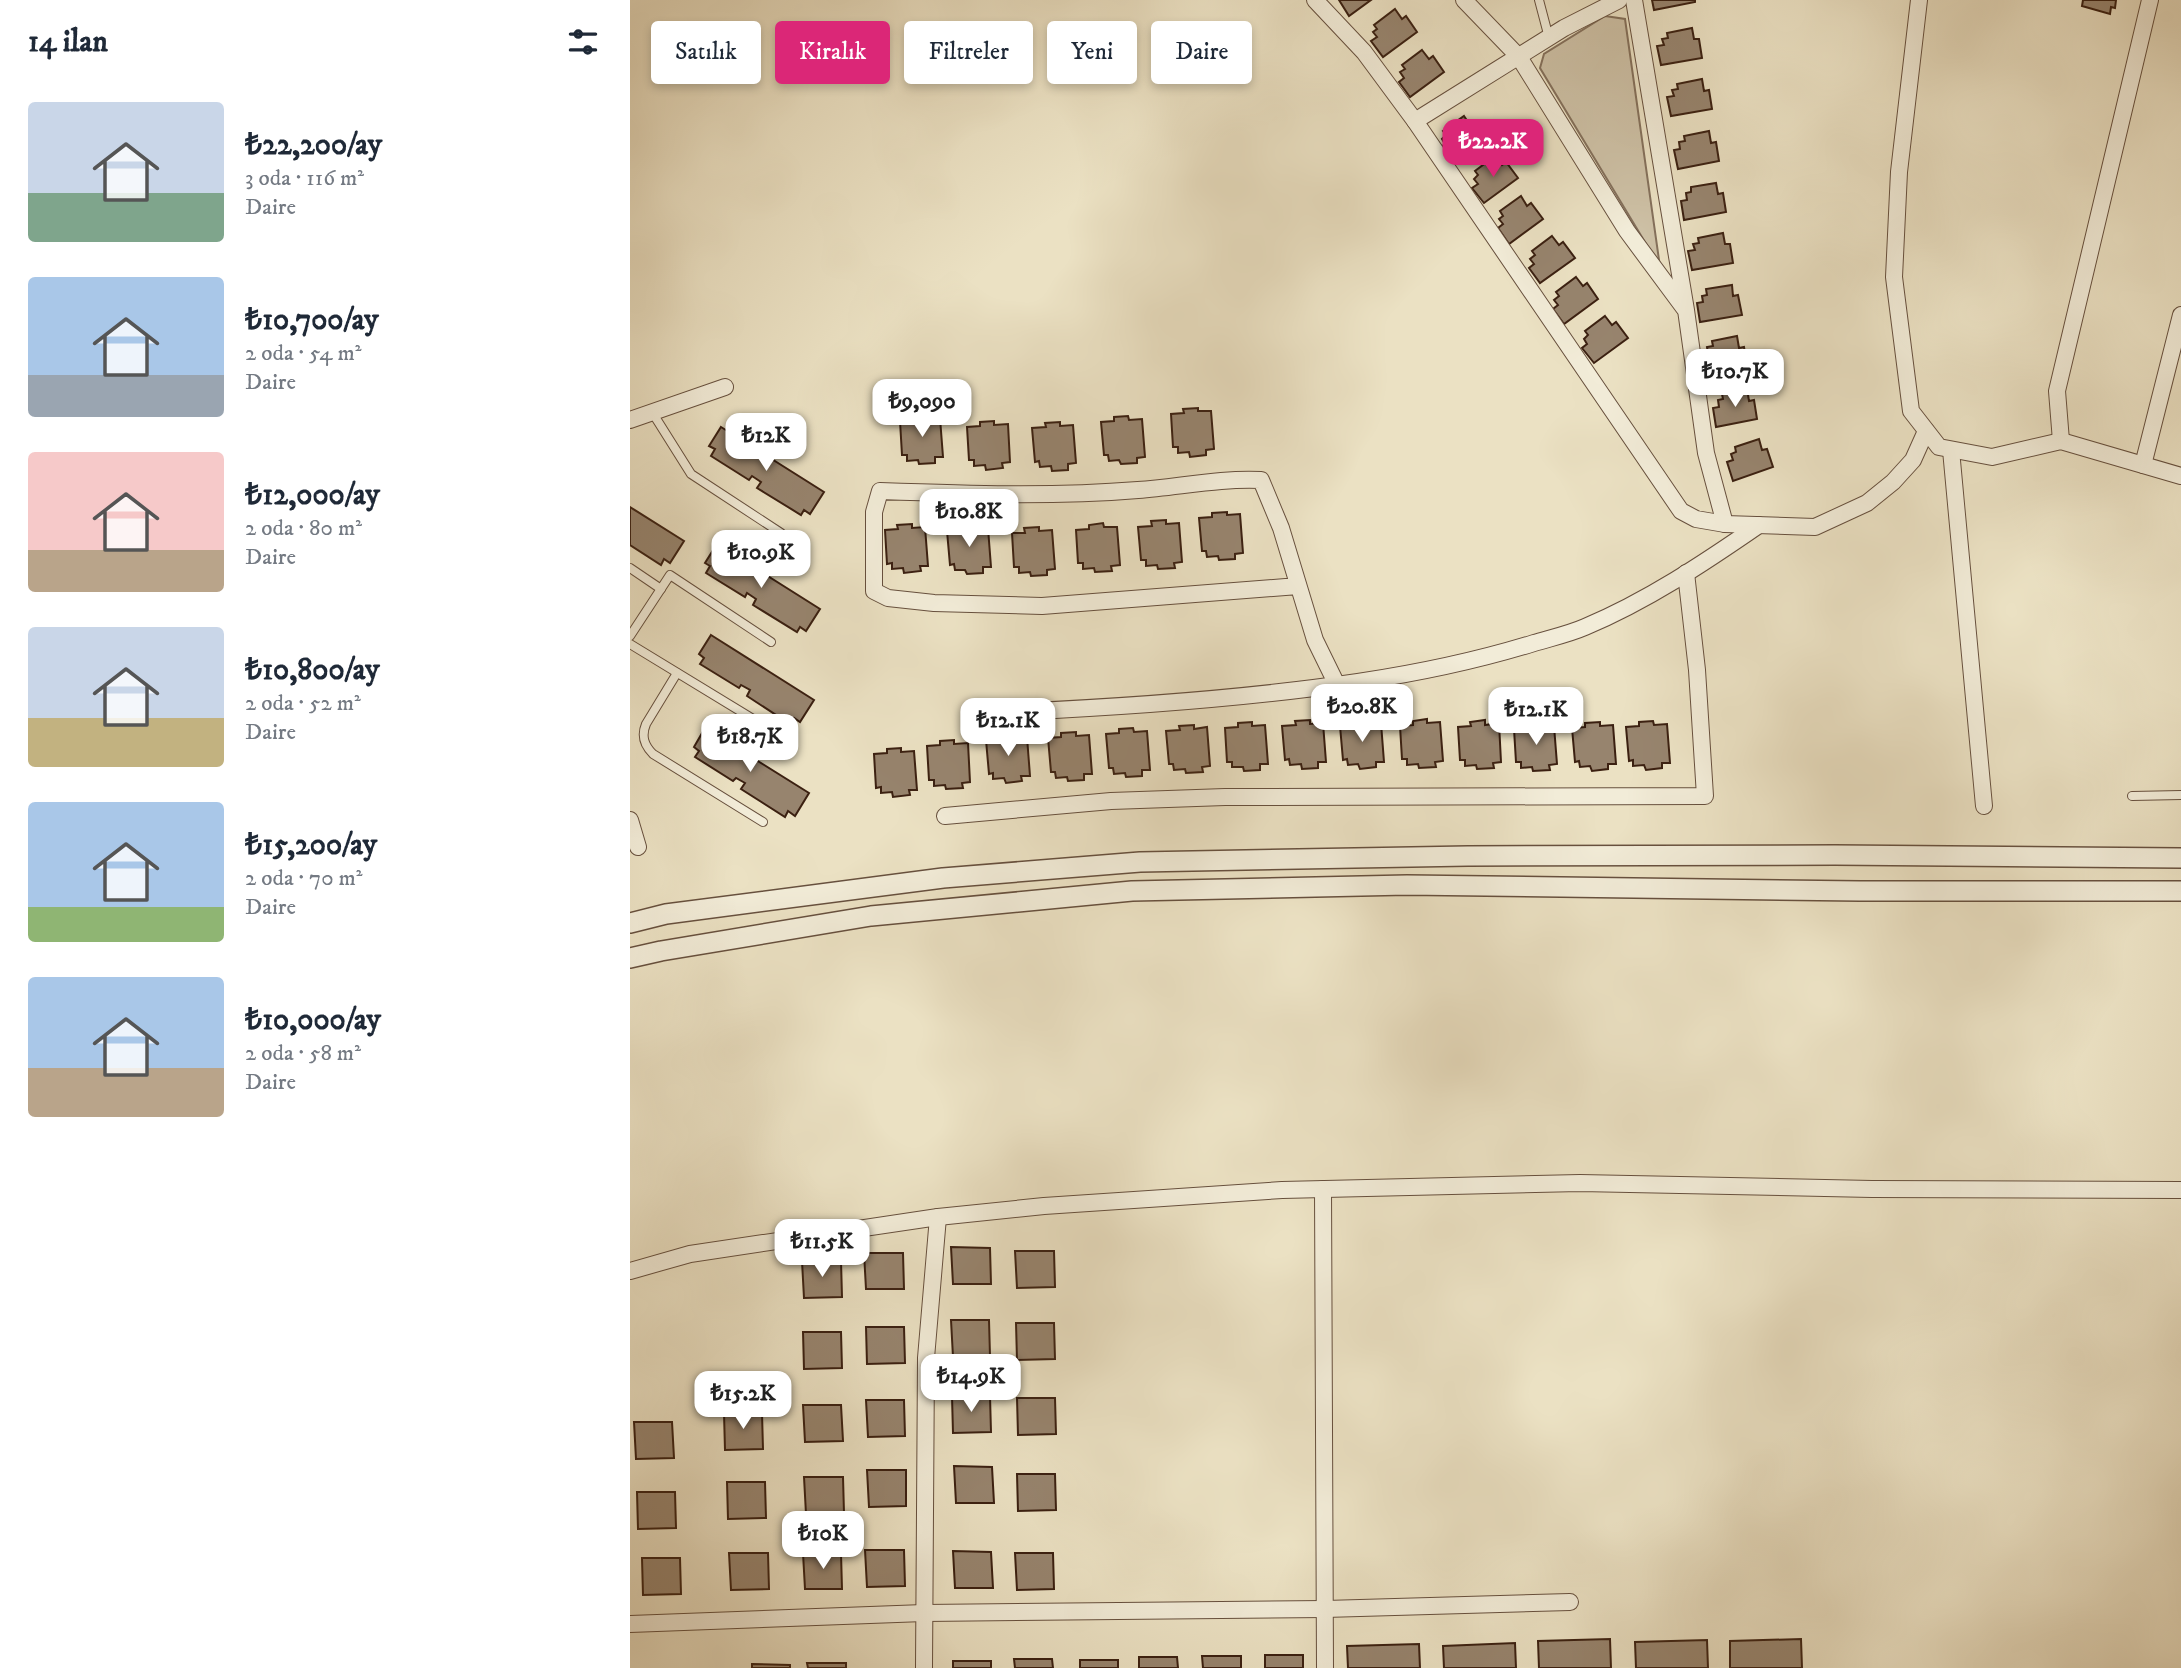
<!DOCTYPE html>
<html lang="tr">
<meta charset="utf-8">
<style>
:root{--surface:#fff;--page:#f2f2f3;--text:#1f2937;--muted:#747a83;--accent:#db2777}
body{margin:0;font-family:"IM FELL DW Pica",serif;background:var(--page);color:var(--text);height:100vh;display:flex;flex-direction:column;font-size:26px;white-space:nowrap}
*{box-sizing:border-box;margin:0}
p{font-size:23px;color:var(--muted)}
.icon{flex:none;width:38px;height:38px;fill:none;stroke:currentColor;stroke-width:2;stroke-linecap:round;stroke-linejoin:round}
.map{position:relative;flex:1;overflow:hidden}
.details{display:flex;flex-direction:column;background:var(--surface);width:630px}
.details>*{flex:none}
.banner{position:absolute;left:21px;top:21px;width:665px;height:63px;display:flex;gap:14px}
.price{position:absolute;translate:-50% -60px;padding:0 16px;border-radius:14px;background:#fff;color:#222;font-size:23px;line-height:46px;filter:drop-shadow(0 2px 4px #0008)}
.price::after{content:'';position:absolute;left:50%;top:42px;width:21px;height:16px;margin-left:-10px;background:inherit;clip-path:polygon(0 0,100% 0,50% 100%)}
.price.on{background:var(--accent);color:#fff}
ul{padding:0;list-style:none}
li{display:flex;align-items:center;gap:21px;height:175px;padding:0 28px}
li span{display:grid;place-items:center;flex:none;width:196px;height:140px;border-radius:7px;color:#555}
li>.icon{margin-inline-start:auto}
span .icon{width:84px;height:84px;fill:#fffc;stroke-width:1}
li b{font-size:30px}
h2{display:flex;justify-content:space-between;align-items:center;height:84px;padding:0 28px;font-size:30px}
.pill{padding:0 24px;border-radius:7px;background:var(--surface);box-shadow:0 4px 10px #0003;font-size:24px;line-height:63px}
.pill.on{background:var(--accent);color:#fff}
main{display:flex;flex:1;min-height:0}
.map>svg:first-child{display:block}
.green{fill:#cdc0a5;stroke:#84705b;stroke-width:2}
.building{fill:#97846e;stroke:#3b2011;stroke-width:2}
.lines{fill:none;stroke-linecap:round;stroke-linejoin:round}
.service-casing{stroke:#67503e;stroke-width:10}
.minor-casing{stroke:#67503e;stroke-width:18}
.tertiary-casing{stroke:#67503e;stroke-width:22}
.service{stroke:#f2ecd8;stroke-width:8}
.minor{stroke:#f2ecd8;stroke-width:16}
.tertiary{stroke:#f2ecd8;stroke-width:19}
</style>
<main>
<section class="details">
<h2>14 ilan<svg class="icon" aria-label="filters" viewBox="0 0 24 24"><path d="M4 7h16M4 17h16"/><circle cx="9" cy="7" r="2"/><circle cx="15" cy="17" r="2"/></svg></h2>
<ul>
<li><span style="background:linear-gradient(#c9d6e8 65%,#7fa58c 0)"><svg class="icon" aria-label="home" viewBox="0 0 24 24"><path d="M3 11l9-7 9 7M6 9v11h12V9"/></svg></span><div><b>₺22,200/ay</b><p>3 oda · 116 m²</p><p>Daire</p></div></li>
<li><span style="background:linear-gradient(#a9c7e8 70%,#9aa5b1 0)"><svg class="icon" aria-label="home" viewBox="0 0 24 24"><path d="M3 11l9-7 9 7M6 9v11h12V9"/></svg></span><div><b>₺10,700/ay</b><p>2 oda · 54 m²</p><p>Daire</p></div></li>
<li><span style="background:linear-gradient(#f6c9c9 70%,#b9a48a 0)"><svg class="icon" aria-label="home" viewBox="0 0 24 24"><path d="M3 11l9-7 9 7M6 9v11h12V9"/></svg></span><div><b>₺12,000/ay</b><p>2 oda · 80 m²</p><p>Daire</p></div></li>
<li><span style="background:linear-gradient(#c9d6e8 65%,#c2b280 0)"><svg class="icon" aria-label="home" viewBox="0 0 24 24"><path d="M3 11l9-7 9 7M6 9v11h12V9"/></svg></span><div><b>₺10,800/ay</b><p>2 oda · 52 m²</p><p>Daire</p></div></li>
<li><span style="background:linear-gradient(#a9c7e8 75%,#8fb573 0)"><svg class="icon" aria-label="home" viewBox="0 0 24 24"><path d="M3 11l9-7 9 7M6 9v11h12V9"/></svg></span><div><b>₺15,200/ay</b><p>2 oda · 70 m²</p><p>Daire</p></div></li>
<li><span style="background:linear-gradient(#a9c7e8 65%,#b9a48a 0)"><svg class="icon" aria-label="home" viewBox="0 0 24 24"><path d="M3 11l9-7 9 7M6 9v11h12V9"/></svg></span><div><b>₺10,000/ay</b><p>2 oda · 58 m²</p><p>Daire</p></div></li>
</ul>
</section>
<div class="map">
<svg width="1551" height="1668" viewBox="0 0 1551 1668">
<rect width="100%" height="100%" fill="#ebe1c3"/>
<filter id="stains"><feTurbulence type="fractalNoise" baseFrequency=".00286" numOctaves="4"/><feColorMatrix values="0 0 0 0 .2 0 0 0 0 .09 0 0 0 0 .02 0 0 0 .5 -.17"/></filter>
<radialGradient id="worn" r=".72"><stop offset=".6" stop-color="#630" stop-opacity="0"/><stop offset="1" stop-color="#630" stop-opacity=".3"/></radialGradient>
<path class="green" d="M975,16L995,19L1030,267L910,68L914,54Z"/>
<g class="building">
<path d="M709,0H741L719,16Z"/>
<path d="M1022,0H1065V2L1024,10Z"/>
<path d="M1453,0H1486L1485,8L1481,7L1480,14L1452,6Z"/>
<path d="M765,9L772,19L776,16L787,32L753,57L741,41L747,37L743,32L747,29L744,25Z"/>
<path d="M1062,28L1064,39H1069L1072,58L1031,65L1027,46L1034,45L1032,39L1038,38L1037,33Z"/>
<path d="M792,50L799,59L803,56L814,72L780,97L769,82L774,78L770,72L775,69L772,65Z"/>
<path d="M1072,79L1074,91L1079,90L1082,109L1041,116L1037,97L1044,96L1042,90L1048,89L1047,84Z"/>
<path d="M834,116L840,125L844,122L856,138L822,163L810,148L815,144L812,139L816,135L813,131Z"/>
<path d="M1079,131L1081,143L1086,142L1089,161L1048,169L1044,150L1050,149L1049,142L1055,141L1054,136Z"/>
<path d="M865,156L872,165L876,162L888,178L854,203L842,188L848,184L844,179L848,175L845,171Z"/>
<path d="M1086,183L1088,194L1093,193L1096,212L1054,220L1051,201L1057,200L1056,193L1061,192V187Z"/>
<path d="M891,196L897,206L901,203L913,219L879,244L868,228L873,224L869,219L873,216L870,211Z"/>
<path d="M1093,233L1095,244H1100L1103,263L1062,270L1058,251L1065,250L1063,244L1069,243L1068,238Z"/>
<path d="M922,236L929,245L933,242L945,258L910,283L899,268L904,264L900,259L905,255L902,251Z"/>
<path d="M946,277L953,286L957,283L968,299L934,324L923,309L928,305L924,300L929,296L926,292Z"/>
<path d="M1102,285L1103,296L1108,295L1112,315L1070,322L1067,303L1073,302L1072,296L1077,295L1076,289Z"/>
<path d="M975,316L982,325L986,322L998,338L964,363L952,348L957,344L954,339L958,335L955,331Z"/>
<path d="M1107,336L1109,348L1114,347L1117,366L1076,374L1072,355L1078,353L1077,347L1083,346L1082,341Z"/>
<path d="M1117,389L1119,401L1124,400L1127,419L1086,427L1083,408L1089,407L1088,400L1093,399L1092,394Z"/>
<path d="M568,408V411H581L584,449L576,450V455L560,457L559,452L548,453V447H543L541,414L554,413L553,409Z"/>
<path d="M297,415V419L310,418L313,457H305V463L289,464L288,460L277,461V455H272L270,421L283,420L282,416Z"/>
<path d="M498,416L499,420L512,419L515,457L507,458V463L491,464L489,460L479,461L478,455H474L471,422L484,421V417Z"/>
<path d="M364,421V425L378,424L380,462L372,463L373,468L356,470L355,465L344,466V460H339L337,427L350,426V422Z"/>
<path d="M430,422V426L443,425L446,463L438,464V470L422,471L421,466L410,467L409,461L405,462L402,428L416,427L415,423Z"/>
<path d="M91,427L194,492L180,514L174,510L171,515L127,488L131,482L122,476L119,480L81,456L85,449L79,446Z"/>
<path d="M1129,439L1132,450L1137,449L1143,467L1103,481L1097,462L1103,460L1101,454L1106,452L1105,447Z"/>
<path d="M0,507L54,541L40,563L34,559L31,565L0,545Z"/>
<path d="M597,512V515L610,514L613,553L605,554V559L589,560L588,556L577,557L576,551H572L569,518L582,517V513Z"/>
<path d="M536,520V524L549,523L552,562L544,563L545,568L528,569L527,565L516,566V560H511L508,527L522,526L521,521Z"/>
<path d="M473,523L474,527H487L490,565L481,566L482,571L465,572L464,568L453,569V563H448L446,530L459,529V525Z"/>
<path d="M282,524V528L295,527L298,566H290L291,571L274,573L273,568L262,569V563L257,564L255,530L268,529L267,525Z"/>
<path d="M344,525L345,529L358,528L361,567H353V573L337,574L335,570H325L324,564L320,565L317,531L330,530V526Z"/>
<path d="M409,527V531L422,530L425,569L417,570V575L401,576L400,572L389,573V567H384L382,533H395L394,528Z"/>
<path d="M87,544L190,609L176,631L170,627L167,632L123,605L126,599L117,593L115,597L76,573L80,566L75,563Z"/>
<path d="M81,635L184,700L170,722L164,718L160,724L117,696L120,690L111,685L109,688L70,664L74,658L69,654Z"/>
<path d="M797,719V723L810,722L813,761L805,762L806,767L789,768L788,764L777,765V759H772L770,726L783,725V721Z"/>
<path d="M680,720V724L693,723L696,762H688V768L672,769L671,764L660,765L659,759L655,760L652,726L666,725L665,721Z"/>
<path d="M737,720L738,724L751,723L754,762H746V767L730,769L728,764L718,765L717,759L713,760L710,726L723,725V721Z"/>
<path d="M855,720V725L869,723L871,762L863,763L864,768L847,769L846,765L835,766V760H830L828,727L841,726L840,722Z"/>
<path d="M1023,721L1024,725L1037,724L1040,763H1032V768L1016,770L1014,765L1003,766V760L999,761L996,727L1009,726V722Z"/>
<path d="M622,722V726L635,725L638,764H630V770L614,771L613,767H602V762H597L595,728L608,727V723Z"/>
<path d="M970,722V726L983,725L986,764H978V769L962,771L960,766L950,767L949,761L945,762L942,728L955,727V723Z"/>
<path d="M911,723V727L924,726L927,764L919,765L920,770L903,771L902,767L891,768V762H886L884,729L897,728V724Z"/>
<path d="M564,725V729L577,727L580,766L572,767L573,772L556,773L555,769L544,770L543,764H539L536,731L550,730L549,726Z"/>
<path d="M75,728L179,793L165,816L158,811L155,817L111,789L115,783L106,778L103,781L65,757L69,751L64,747Z"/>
<path d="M503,728L504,732L517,731L520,770H512V776L496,777L495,773L484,774L483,768H479L476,734L489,733V729Z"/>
<path d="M446,732V736L459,735L462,774H454V780L438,781L437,777L426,778L425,772H421L418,738L431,737V733Z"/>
<path d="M383,734V738L397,737L400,776H391L392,781L376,783L374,778L363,779V773L359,774L356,740L369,739V735Z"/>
<path d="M324,740V744L338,743L340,782L332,783L333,788L316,789L315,785L304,786V780H299L297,746L310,745V741Z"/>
<path d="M271,748V752L284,751L287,790H279L280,795L263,797L262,792L251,793V787L246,788L244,754L257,753V749Z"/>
<path d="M321,1247L360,1248L361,1284H323Z"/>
<path d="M385,1251H424L425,1287L387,1288Z"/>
<path d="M234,1253H273L274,1289H236Z"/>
<path d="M172,1261H211L212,1297L174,1298Z"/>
<path d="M321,1320H359L360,1356L323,1357Z"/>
<path d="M386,1323H424L425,1359L387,1360Z"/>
<path d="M236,1327H274L275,1363L237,1364Z"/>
<path d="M173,1332H211L212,1368L174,1369Z"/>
<path d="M322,1396H360L361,1432L323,1433Z"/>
<path d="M387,1398H425L426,1434L388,1435Z"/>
<path d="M236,1400H274L275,1436L238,1437Z"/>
<path d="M173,1405H211L213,1441L175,1442Z"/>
<path d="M94,1413H132L133,1449L95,1450Z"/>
<path d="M4,1422H42L44,1458L6,1459Z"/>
<path d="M324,1466L362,1467L364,1503H326Z"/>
<path d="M237,1470H276V1506L239,1507Z"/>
<path d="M387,1474H425L426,1510L388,1511Z"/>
<path d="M174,1477H213L214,1513L176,1514Z"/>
<path d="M97,1482H135L136,1518L98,1519Z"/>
<path d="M7,1492H45L46,1528L8,1529Z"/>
<path d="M235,1550H274L275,1586L237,1587Z"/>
<path d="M323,1551L361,1552L363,1588H325Z"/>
<path d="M99,1553H138L139,1589L101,1590Z"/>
<path d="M173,1553H211L212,1589H175Z"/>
<path d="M385,1553H423L424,1589L387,1590Z"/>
<path d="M12,1558H50L51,1594L13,1595Z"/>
<path d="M980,1639L981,1668H909L908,1641Z"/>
<path d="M1171,1639L1172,1668H1100V1641Z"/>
<path d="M1077,1640L1078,1668H1006L1005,1642Z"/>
<path d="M885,1643L886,1668H814L813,1646Z"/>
<path d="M789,1644L790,1668H718L717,1646Z"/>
<rect x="635" y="1655" width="38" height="13"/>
<path d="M572,1656H611V1668H573Z"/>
<path d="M509,1657H547L548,1668H509Z"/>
<path d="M384,1659H422L423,1668H385Z"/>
<rect x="450" y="1660" width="38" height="8"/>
<rect x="323" y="1661" width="38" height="7"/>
<path d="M177,1663H216V1668H178Z"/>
<path d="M122,1664L160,1665V1668H122Z"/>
</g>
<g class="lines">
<g class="service-casing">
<g id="service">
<path d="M909,0L919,38"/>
<path d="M22,412L61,474L151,533"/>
<path d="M0,568L31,589"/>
<path d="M0,636L40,575L141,642"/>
<path d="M0,644L138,728"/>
<path d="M47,673L16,724C11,736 14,745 23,754L133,822"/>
<path d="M1502,796L1551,795"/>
</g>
</g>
<g class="minor-casing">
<g id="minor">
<path d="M685,0L734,52L785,121L1051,511L1066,519L1095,524L1185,527L1237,503L1263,482L1283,460L1296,431"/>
<path d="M834,0L889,57L997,231L1054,308"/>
<path d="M1004,0L1056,310L1076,453L1095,524"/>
<path d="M1289,0L1269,172L1264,277L1281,411L1309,447L1362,457L1431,441L1551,476"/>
<path d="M785,121L934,28L989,0"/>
<path d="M0,420L95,387"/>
<path d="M1431,441L1427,391L1520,0"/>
<path d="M1321,450L1354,806"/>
<path d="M1513,465L1551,315"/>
<path d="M668,586L412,606L304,603L258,598L244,591V512L250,491C336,494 422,497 508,490C549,487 590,478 631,480L651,528L685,640L707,685"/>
<path d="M358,713C482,708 605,700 728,682C788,673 846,661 904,643C921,638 939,634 955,627C1017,601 1074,563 1129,525"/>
<path d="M315,816L481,801L595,797L1075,796L1067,670L1056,573"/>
<path d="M0,820L8,847"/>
<path d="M693,1189L695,1668"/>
<path d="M0,1271L60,1254L308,1217L414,1206L652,1190L950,1183L1242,1189L1551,1190"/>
<path d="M0,1624L294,1613L695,1609L940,1602"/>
<path d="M294,1668L296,1358L308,1217"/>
</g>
</g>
<g class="tertiary-casing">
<g id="tertiary">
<path d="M0,923L36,914L313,878L510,862L838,856L1205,855L1551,858"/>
<path d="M0,958L31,951L241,916L502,891L777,885L1230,891H1551"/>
</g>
</g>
<use href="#service" class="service"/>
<use href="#minor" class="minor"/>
<use href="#tertiary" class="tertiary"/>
</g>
<rect width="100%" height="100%" filter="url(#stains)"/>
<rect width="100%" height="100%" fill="url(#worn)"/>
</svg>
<b class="price on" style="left:863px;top:179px">₺22.2K</b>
<b class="price" style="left:1105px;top:409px">₺10.7K</b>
<b class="price" style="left:292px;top:439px">₺9,090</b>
<b class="price" style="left:136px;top:473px">₺12K</b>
<b class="price" style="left:339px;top:549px">₺10.8K</b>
<b class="price" style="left:131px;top:590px">₺10.9K</b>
<b class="price" style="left:732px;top:744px">₺20.8K</b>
<b class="price" style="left:906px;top:747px">₺12.1K</b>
<b class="price" style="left:378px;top:758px">₺12.1K</b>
<b class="price" style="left:120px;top:774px">₺18.7K</b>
<b class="price" style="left:192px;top:1279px">₺11.5K</b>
<b class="price" style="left:341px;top:1414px">₺14.9K</b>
<b class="price" style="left:113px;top:1431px">₺15.2K</b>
<b class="price" style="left:193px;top:1571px">₺10K</b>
<div class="banner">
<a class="pill">Satılık</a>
<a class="pill on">Kiralık</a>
<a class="pill">Filtreler</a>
<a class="pill">Yeni</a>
<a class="pill">Daire</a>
</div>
</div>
</main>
